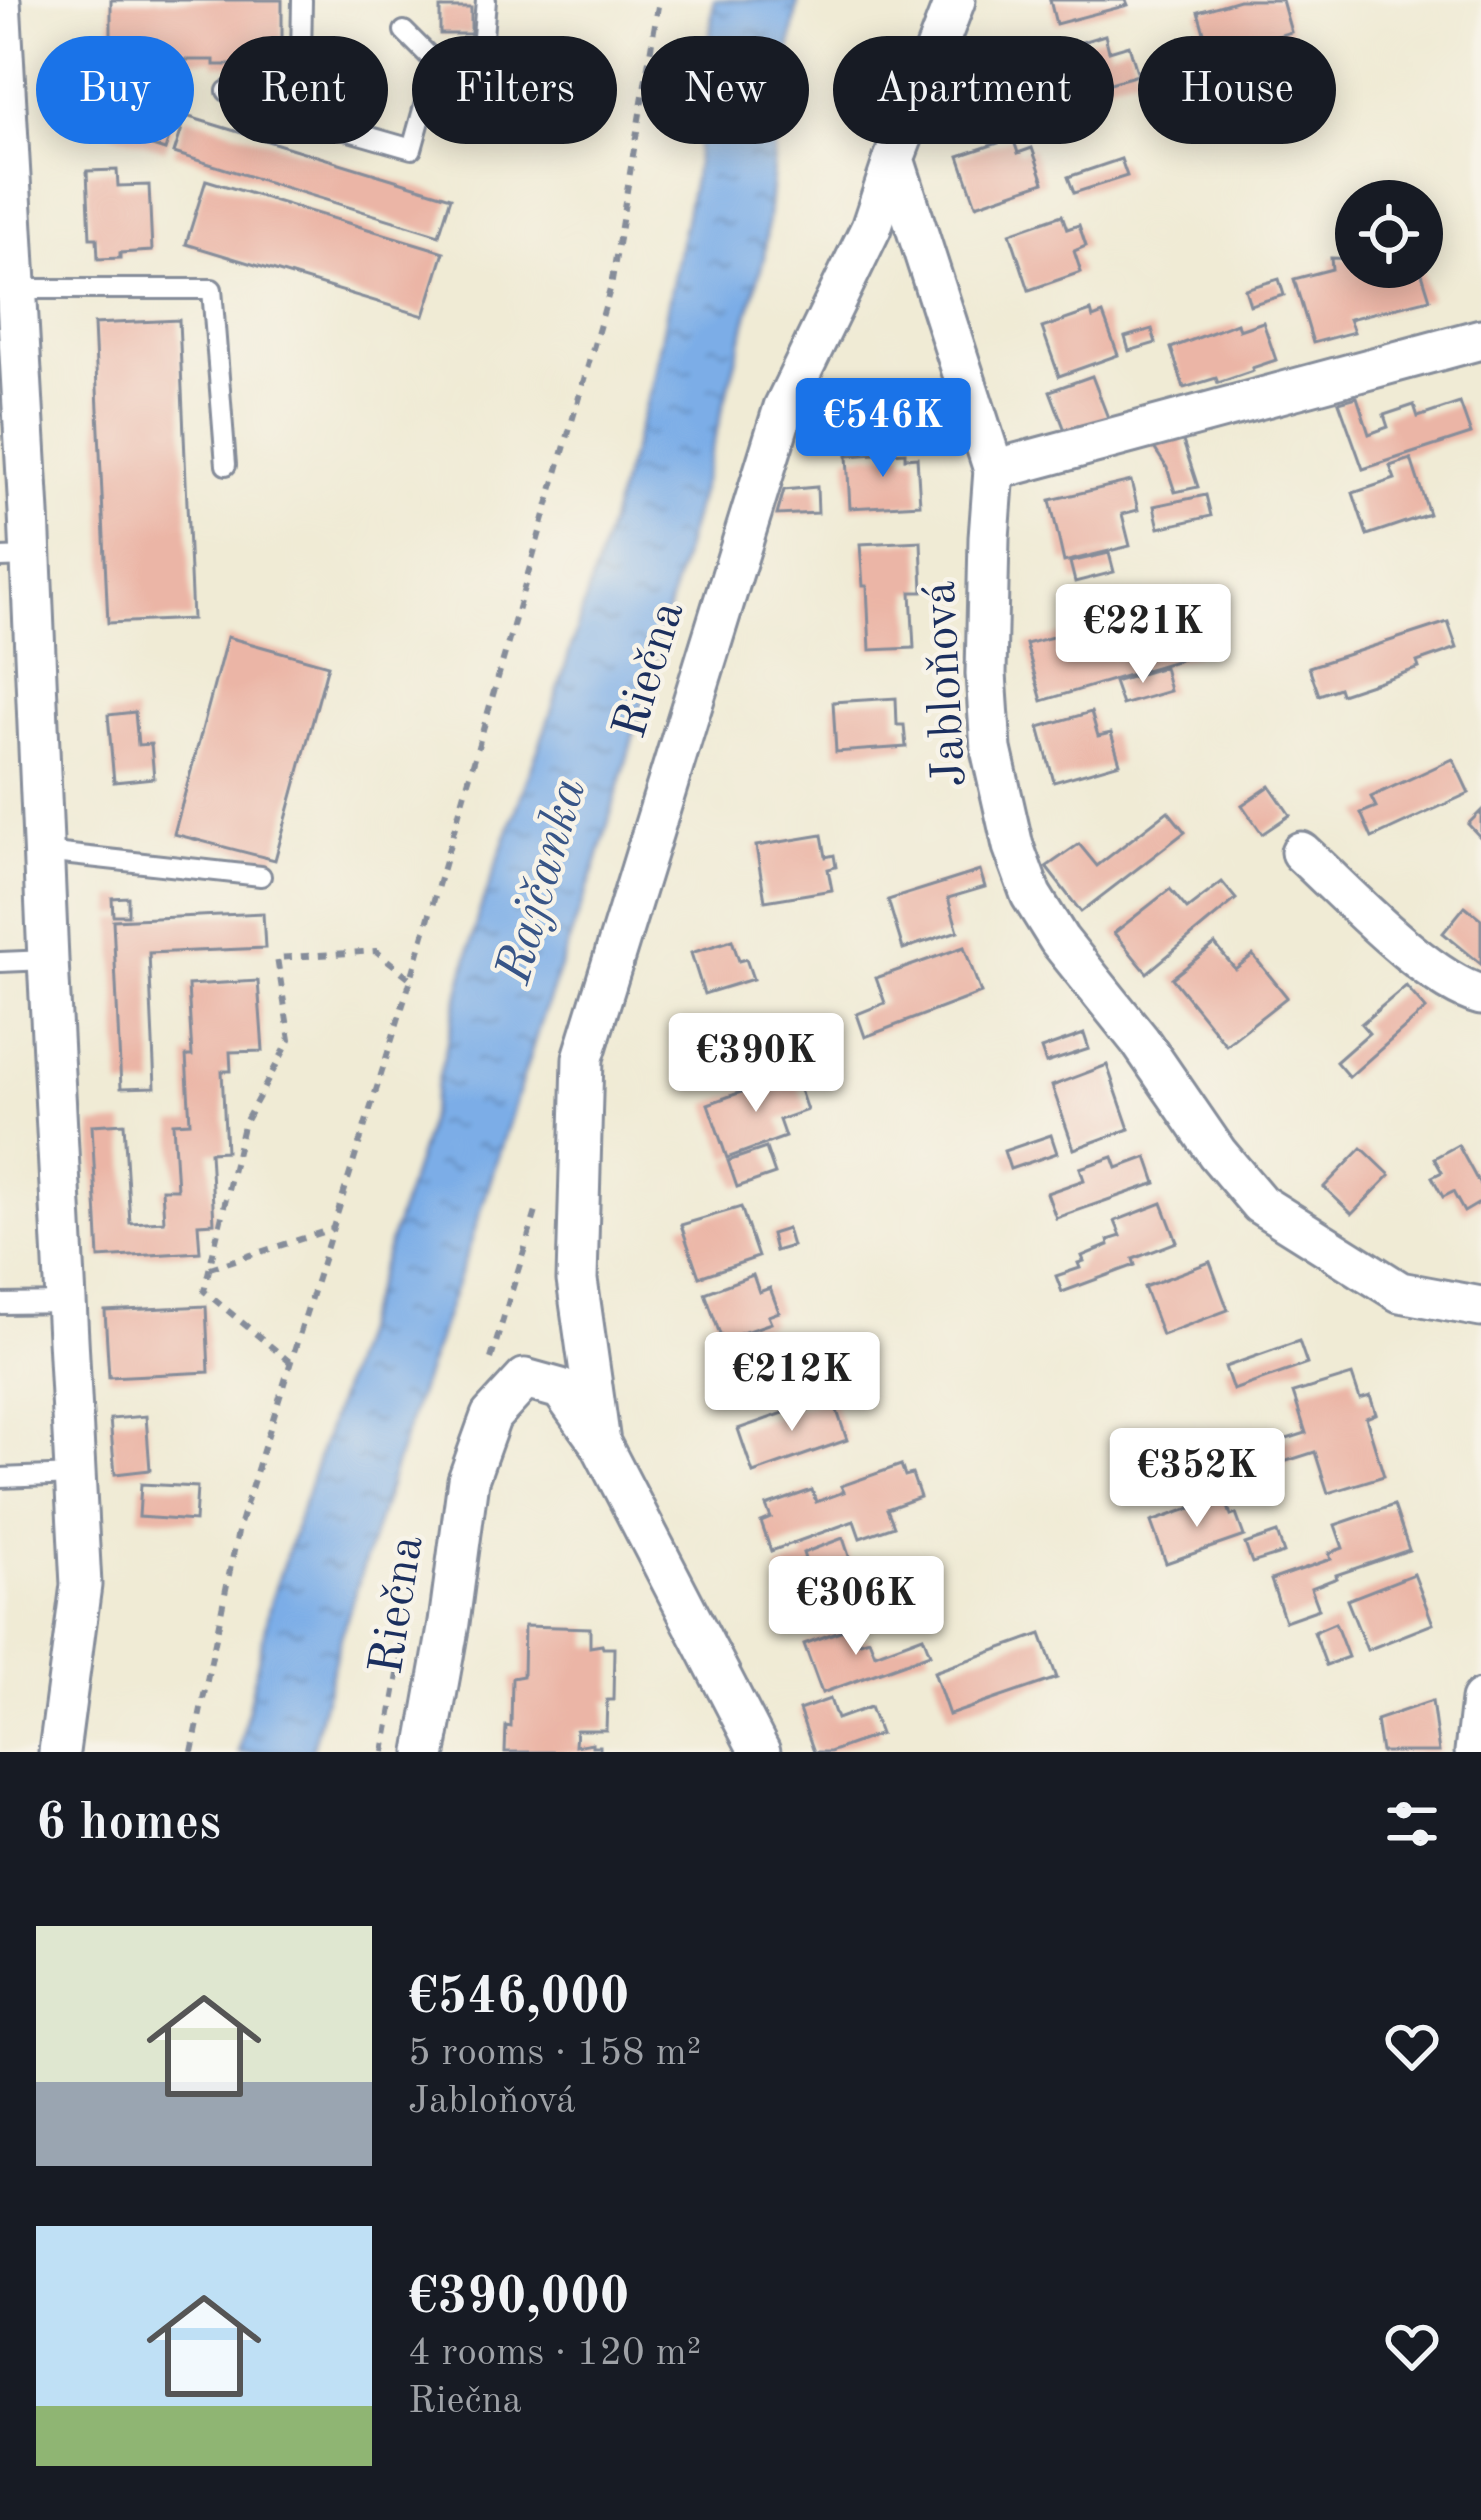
<!DOCTYPE html>
<meta charset="utf-8">
<style>
:root{--surface:#171b24;--page:#242831;--text:#f1f3f6;--muted:#9ea1a6;--accent:#1a73e8}
body{margin:0;font-family:"Old Standard TT",serif;background:var(--page);color:var(--text);height:100vh;display:flex;flex-direction:column;font-size:45px;white-space:nowrap}
*{box-sizing:border-box;margin:0}
p{font-size:39px;color:var(--muted)}
.icon{flex:none;width:66px;height:66px;fill:none;stroke:currentColor;stroke-width:2;stroke-linecap:round;stroke-linejoin:round}
.map{position:relative;height:1752px;overflow:hidden}
.drawer{display:flex;flex-direction:column;background:var(--surface);flex:1}
.drawer>*{flex:none}
.banner{position:absolute;left:36px;top:36px;width:1410px;height:108px;display:flex;gap:24px}
.tools{position:absolute;left:1335px;top:180px;display:grid;gap:24px}
.tools a{display:grid;place-items:center;width:108px;height:108px;border-radius:50%;background:var(--surface);box-shadow:0 6px 30px #0003;font-size:60px}
.price{position:absolute;translate:-50% -102px;padding:0 27px;border-radius:12px;background:#fff;color:#222;font-size:39px;line-height:78px;filter:drop-shadow(0 3px 6px #0008)}
.price::after{content:'';position:absolute;left:50%;top:72px;width:36px;height:27px;margin-left:-18px;background:inherit;clip-path:polygon(0 0,100% 0,50% 100%)}
.price.active{background:var(--accent);color:#fff}
ul{padding:0;list-style:none}
li{display:flex;align-items:center;gap:36px;height:300px;padding:0 36px}
li span{display:grid;place-items:center;flex:none;width:336px;height:240px;border-radius:0px;color:#555}
li>.icon{margin-inline-start:auto}
span .icon{width:144px;height:144px;fill:#fffc;stroke-width:1}
li b{font-size:51px}
h2{display:flex;justify-content:space-between;align-items:center;height:144px;padding:0 36px;font-size:51px}
.pill{padding:0 42px;border-radius:54px;background:var(--surface);box-shadow:0 6px 30px #0003;font-size:42px;line-height:108px}
.pill.active{background:var(--accent);color:#fff}
.map>svg:first-child{display:block}
.water{fill:url(#water-ripples);stroke:#4c6ea2;stroke-width:3}
.building{fill:#ebb5a6}
.lines{fill:none;stroke-linecap:round;stroke-linejoin:round}
.lane-casing{stroke:#868d9a;stroke-width:24}
.street-casing{stroke:#868d9a;stroke-width:45}
.path{stroke:#868d9a;stroke-width:6;stroke-dasharray:9 9;stroke-linecap:butt}
.lane{stroke:#fff;stroke-width:18}
.street{stroke:#fff;stroke-width:39}
.labels{text-anchor:middle;dominant-baseline:central;stroke-width:9;stroke-linejoin:round;paint-order:stroke}
.street-label{font-size:48px;fill:#1b2f5e;stroke:#f7f3e8}
.water-label{font-size:51px;font-style:italic;fill:#385587;stroke:#f7f3e8}
</style>
<div class="map">
<svg width="1481" height="1752" viewBox="0 0 1481 1752">
<defs>
<pattern id="water-ripples" width="26" height="14" patternUnits="userSpaceOnUse" patternTransform="scale(3)"><rect width="26" height="14" fill="#7cade7"/><path d="M2 4q2-2 4 0t4 0M15 11q2-2 4 0t4 0" fill="none" stroke="#658dbe"/></pattern>
</defs>
<rect width="100%" height="100%" fill="#f7f3e8"/>
<filter id="ink" filterUnits="userSpaceOnUse"><feTurbulence type="fractalNoise" baseFrequency=".00833" numOctaves="2"/><feDisplacementMap in="SourceGraphic" scale="24" xChannelSelector="R" yChannelSelector="G"/><feConvolveMatrix kernelMatrix="1 2 1 2 8 2 1 2 1" color-interpolation-filters="sRGB"/></filter>
<filter id="wash" filterUnits="userSpaceOnUse"><feTurbulence type="fractalNoise" baseFrequency=".004" numOctaves="4" result="noise"/><feDisplacementMap in="SourceGraphic" scale="48" xChannelSelector="R" yChannelSelector="G"/><feGaussianBlur stdDeviation="2.7" result="paint"/><feColorMatrix in="noise" values="0 0 0 0 0 0 0 0 0 0 0 0 0 0 0 0 0 1.4 0 .05"/><feComposite in="paint" operator="in"/></filter>
<g filter="url(#wash)">
<rect width="100%" height="100%" fill="#f0ebd5"/>
<path class="water" d="M714,0H798L776,137L764,257L630,748L596,865L540,1023L470,1245L410,1418L339,1643L311,1752H239L270,1604L424,1138L478,916L551,713L652,385L696,165Z"/>
<g id="blocks">
<g class="building">
<path d="M111,0H282V65H214V60H151V105L177,113L165,150L111,133Z"/>
<path d="M1050,0H1126L1128,5L1056,24Z"/>
<path d="M1239,0H1282L1291,32L1211,56L1198,12Z"/>
<rect x="440" y="8" width="31" height="26"/>
<path d="M1105,35L1109,51L1129,45L1138,75L1066,96L1052,51Z"/>
<path d="M186,116L451,197L439,235L174,153Z"/>
<path d="M1013,138L1018,153L1032,148L1044,182L976,205L959,156Z"/>
<path d="M1121,159L1127,176L1074,193L1068,177Z"/>
<path d="M117,170L118,186L149,185L152,251L120,253V258L98,259L97,238H90L87,171Z"/>
<path d="M206,180L444,252L424,316L186,244Z"/>
<path d="M1062,215L1067,229L1079,225L1086,246L1074,251L1081,272L1029,290L1010,233Z"/>
<path d="M1331,258L1356,259V267H1420L1430,299L1349,319L1354,332L1313,343L1294,279L1332,269Z"/>
<path d="M1279,279L1284,295L1250,305L1245,289Z"/>
<path d="M1091,311L1093,318L1103,314L1118,355L1059,376L1042,328Z"/>
<path d="M179,320L192,619L108,623L94,324Z"/>
<path d="M1263,322L1276,360L1252,368L1253,371L1218,383L1216,378L1184,388L1171,348L1237,323L1239,330Z"/>
<path d="M1152,329L1156,343L1129,351L1125,337Z"/>
<path d="M1092,376L1110,423L1068,438L1050,391Z"/>
<path d="M1357,397L1369,434L1388,427L1384,415L1414,405L1418,417L1460,403L1471,434L1363,469L1339,402Z"/>
<path d="M1179,429L1198,487L1175,492L1167,468L1147,437Z"/>
<path d="M905,452V458L917,457L920,504L850,508L847,456Z"/>
<path d="M1411,459L1429,514L1367,535L1353,493L1395,479L1390,466Z"/>
<path d="M1131,481L1138,510L1122,514L1130,546L1064,562L1050,500Z"/>
<path d="M817,487L818,513L777,515L784,490Z"/>
<path d="M1206,495L1211,516L1159,528L1154,506Z"/>
<path d="M921,541L923,592H911L914,648L870,650L867,586H863L860,544Z"/>
<path d="M1109,553L1114,572L1075,582L1070,562Z"/>
<path d="M1448,622L1457,648L1417,662L1419,668L1341,694L1339,688L1319,695L1309,667Z"/>
<path d="M1187,626L1196,655L1042,701L1026,644L1071,632L1079,657Z"/>
<path d="M227,637L328,665L275,860L174,834Z"/>
<path d="M1164,667L1170,691L1122,705L1114,682Z"/>
<path d="M896,698L897,725H904L906,747L836,752L833,702Z"/>
<path d="M135,712L138,745L151,744L154,778L114,782L108,715Z"/>
<path d="M1091,712L1098,736L1111,733L1120,763L1054,782L1039,727Z"/>
<path d="M1453,759L1469,793L1372,838L1361,813L1376,807L1371,797Z"/>
<path d="M1270,786L1290,815L1262,834L1242,805Z"/>
<path d="M1168,811L1185,832L1081,912L1046,867L1079,844L1097,866Z"/>
<path d="M1481,811V838L1468,824Z"/>
<path d="M822,835L826,857L834,855L836,867L828,869L832,890L765,901L756,846Z"/>
<path d="M980,871L985,887L948,898L958,931L903,949L888,900Z"/>
<path d="M1222,882L1236,899L1147,973L1114,933L1170,889L1187,909Z"/>
<path d="M128,897V915H113L112,898Z"/>
<path d="M1465,906L1481,919V964L1443,933Z"/>
<path d="M263,913L265,948L149,953L155,1087L121,1088L113,920Z"/>
<path d="M732,940L739,961L746,959L753,979L704,994L691,953Z"/>
<path d="M1215,944L1235,969L1253,955L1287,997L1226,1045L1172,978Z"/>
<path d="M964,947L981,993L865,1037L857,1014L885,1003L876,978Z"/>
<path d="M258,981L263,1051L230,1052L231,1071H222L226,1151L210,1152L214,1223L198,1224L200,1252L99,1258L92,1125L124,1123L130,1223L164,1221L162,1189H177L173,1123L190,1122L186,1056H192L188,985Z"/>
<path d="M1406,986L1426,1009L1349,1077L1336,1062L1369,1033L1361,1024Z"/>
<path d="M1084,1034L1089,1049L1046,1063L1041,1049Z"/>
<path d="M1107,1065L1129,1129L1074,1149L1052,1086Z"/>
<path d="M794,1073L807,1110L779,1120L785,1137L727,1158L708,1104Z"/>
<path d="M1051,1135L1057,1153L1010,1169L1004,1151Z"/>
<path d="M1458,1145L1481,1187V1202L1464,1212L1453,1192L1443,1197L1432,1177L1442,1172L1434,1158Z"/>
<path d="M766,1148L775,1174L737,1187L728,1161Z"/>
<path d="M1362,1148L1390,1175L1352,1214L1324,1187Z"/>
<path d="M1113,1157L1117,1168L1147,1157L1156,1183L1056,1218L1047,1193L1084,1180L1080,1168Z"/>
<path d="M1162,1203L1177,1242L1133,1259L1135,1265L1062,1292L1056,1276L1080,1268L1078,1263L1084,1261L1082,1256L1109,1245L1108,1240L1121,1236L1115,1221Z"/>
<path d="M741,1207L758,1257L699,1277L681,1225Z"/>
<path d="M787,1229L792,1246L775,1251L771,1234Z"/>
<path d="M1210,1262L1228,1310L1162,1335L1144,1287Z"/>
<path d="M753,1275L759,1292L770,1288L779,1312L768,1316L771,1323L722,1340L705,1293Z"/>
<path d="M206,1306L209,1372L109,1377L105,1311Z"/>
<path d="M774,1338L786,1375L735,1392L722,1355Z"/>
<path d="M1299,1341L1307,1364L1233,1390L1225,1367Z"/>
<path d="M1352,1375L1360,1399L1370,1396L1376,1414L1366,1418L1384,1476L1328,1493L1315,1452L1265,1468L1258,1448L1306,1433L1293,1393Z"/>
<path d="M832,1396L847,1440L753,1473L738,1429Z"/>
<path d="M146,1416L150,1470L115,1474L110,1419Z"/>
<path d="M901,1465L905,1476L912,1474L920,1497L887,1509L894,1526L860,1538L854,1521L771,1551L761,1522L771,1518L766,1506L812,1490L816,1502L844,1492L841,1486Z"/>
<path d="M141,1484L197,1487L195,1521L139,1517Z"/>
<path d="M1225,1496L1231,1516L1236,1514L1244,1536L1166,1563L1151,1522Z"/>
<path d="M1394,1505L1409,1550L1336,1575L1337,1578L1311,1588L1319,1609L1285,1621L1271,1580L1331,1559L1329,1553L1343,1548L1335,1525Z"/>
<path d="M1277,1533L1284,1553L1252,1563L1245,1544Z"/>
<path d="M843,1538L852,1565L840,1569L853,1604L798,1624L777,1569L805,1559L803,1553Z"/>
<path d="M1414,1574L1433,1624L1367,1650L1347,1600Z"/>
<path d="M902,1592L908,1611L879,1621L873,1603Z"/>
<path d="M1335,1623L1348,1657L1326,1665L1314,1632Z"/>
<path d="M524,1626L590,1628V1647L602,1645L603,1648H614L613,1700H607L606,1730H576L575,1746L592,1743V1746H599V1752H505L506,1726L511,1727L512,1678L523,1676Z"/>
<path d="M851,1627L857,1643L869,1639L875,1654L923,1636L930,1654L822,1693L804,1644Z"/>
<path d="M1041,1634L1057,1678L949,1715L934,1672Z"/>
<path d="M830,1699L837,1719L870,1707L880,1734L830,1752H814L799,1710Z"/>
<path d="M1432,1701L1439,1752H1381L1376,1720Z"/>
</g>
</g>
</g>
<g filter="url(#ink)">
<use href="#blocks" fill-opacity="0" stroke="#868d9a" stroke-width="3"/>
<g class="lines">
<g class="lane-casing">
<g id="lane">
<path d="M436,63L482,49L486,0"/>
<path d="M227,91L300,117L412,149L436,63L404,31"/>
<path d="M300,117L302,0"/>
<path d="M17,289H212L226,465"/>
<path d="M0,558L31,557"/>
<path d="M44,852L261,876"/>
<path d="M0,962L48,960"/>
<path d="M0,1304L67,1303"/>
<path d="M0,1478L75,1475"/>
</g>
</g>
<g class="street-casing">
<g id="street">
<path d="M0,0L29,513L48,960L81,1585L59,1752"/>
<path d="M955,0L894,159L994,470L989,538L986,674L991,749L1013,846L1031,895L1059,940L1140,1041L1217,1153L1260,1204L1400,1292L1481,1307"/>
<path d="M994,470L1481,339"/>
<path d="M1301,852C1345,892 1426,980 1481,995"/>
<path d="M426,1752L449,1623L468,1480L491,1416L525,1379L561,1389L597,1439"/>
<path d="M760,1752L600,1443L577,1280L583,1058L784,407L871,228L894,159"/>
<path d="M1475,1752L1481,1700"/>
</g>
</g>
<g class="path">
<path d="M210,1268L332,1229"/>
<path d="M491,1359L538,1205"/>
<path d="M290,1362L204,1291L243,1126L290,1040L277,958L376,951L411,979"/>
<path d="M192,1752L239,1527L411,979L611,286L659,0"/>
<path d="M384,1752L403,1647"/>
</g>
<use href="#lane" class="lane"/>
<use href="#street" class="street"/>
</g>
</g>
<g class="labels">
<g class="street-label">
<text transform="translate(650 670) rotate(-73)">Riečna</text>
<text transform="translate(946 684) rotate(-93)">Jabloňová</text>
<text transform="translate(398 1605) rotate(-81)">Riečna</text>
</g>
<g class="water-label">
<text transform="translate(543 881) rotate(-74)">Rajčanka</text>
</g>
</g>
</svg>
<div class="tools">
<a><svg class="icon" aria-label="locate" viewBox="0 0 24 24"><circle cx="12" cy="12" r="6"/><path d="M12 2v4M12 18v4M2 12h4M18 12h4"/></svg></a>
</div>
<b class="price active" style="left:883px;top:480px">€546K</b>
<b class="price" style="left:1143px;top:686px">€221K</b>
<b class="price" style="left:756px;top:1115px">€390K</b>
<b class="price" style="left:792px;top:1434px">€212K</b>
<b class="price" style="left:1197px;top:1530px">€352K</b>
<b class="price" style="left:856px;top:1658px">€306K</b>
<div class="banner">
<a class="pill active">Buy</a>
<a class="pill">Rent</a>
<a class="pill">Filters</a>
<a class="pill">New</a>
<a class="pill">Apartment</a>
<a class="pill">House</a>
</div>
</div>
<section class="drawer">
<h2>6 homes<svg class="icon" aria-label="filters" viewBox="0 0 24 24"><path d="M4 7h16M4 17h16"/><circle cx="9" cy="7" r="2"/><circle cx="15" cy="17" r="2"/></svg></h2>
<ul>
<li><span style="background:linear-gradient(#dfe7d0 65%,#9aa5b1 0)"><svg class="icon" aria-label="home" viewBox="0 0 24 24"><path d="M3 11l9-7 9 7M6 9v11h12V9"/></svg></span><div><b>€546,000</b><p>5 rooms · 158 m²</p><p>Jabloňová</p></div><svg class="icon" aria-label="heart" viewBox="0 0 24 24"><path d="M12 20l-8-8c-3-5 5-10 8-4 3-6 11-1 8 4z"/></svg></li>
<li><span style="background:linear-gradient(#bfe0f5 75%,#8fb573 0)"><svg class="icon" aria-label="home" viewBox="0 0 24 24"><path d="M3 11l9-7 9 7M6 9v11h12V9"/></svg></span><div><b>€390,000</b><p>4 rooms · 120 m²</p><p>Riečna</p></div><svg class="icon" aria-label="heart" viewBox="0 0 24 24"><path d="M12 20l-8-8c-3-5 5-10 8-4 3-6 11-1 8 4z"/></svg></li>
</ul>
</section>
